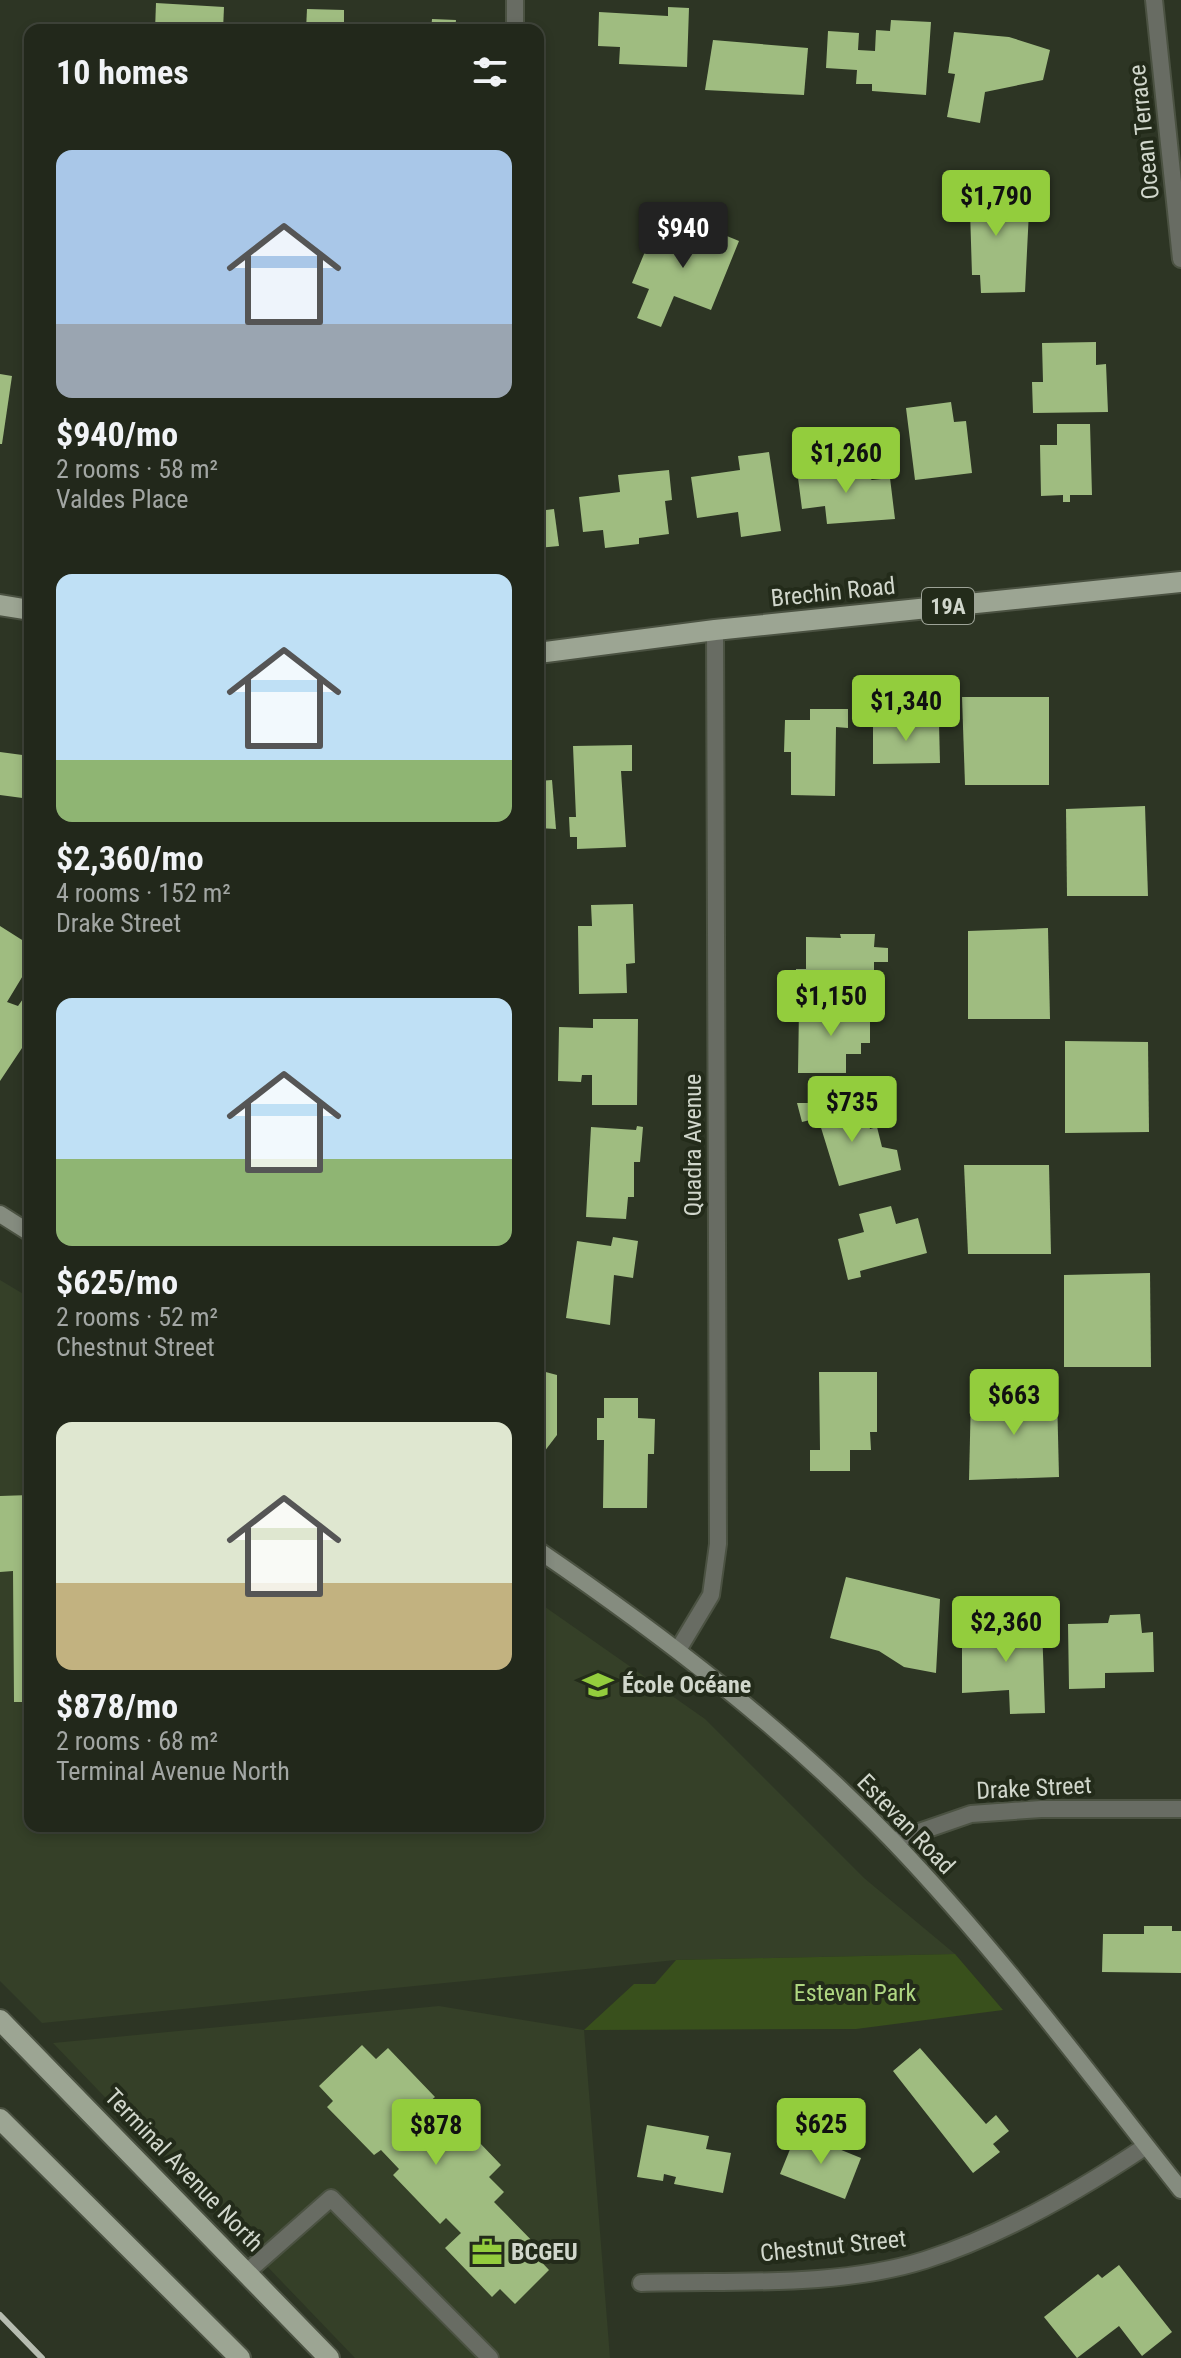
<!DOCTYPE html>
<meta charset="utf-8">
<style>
:root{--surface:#22281b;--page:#2a3024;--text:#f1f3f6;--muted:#a2a6a3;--line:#3f443a;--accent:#93cd3d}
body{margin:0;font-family:"Roboto Condensed",sans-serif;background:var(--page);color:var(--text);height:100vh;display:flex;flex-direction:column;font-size:30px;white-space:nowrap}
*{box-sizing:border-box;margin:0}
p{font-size:26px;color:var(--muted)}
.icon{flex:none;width:44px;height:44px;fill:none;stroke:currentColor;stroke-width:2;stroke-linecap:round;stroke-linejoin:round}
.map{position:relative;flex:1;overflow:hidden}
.details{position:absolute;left:24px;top:24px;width:520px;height:1808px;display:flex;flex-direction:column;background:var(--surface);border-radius:16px;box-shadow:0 4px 12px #0003,0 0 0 2px var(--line)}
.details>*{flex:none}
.price{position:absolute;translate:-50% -68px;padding:0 18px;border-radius:8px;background:var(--accent);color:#111;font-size:26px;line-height:52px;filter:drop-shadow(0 2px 4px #0008)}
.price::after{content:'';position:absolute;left:50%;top:48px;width:24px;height:18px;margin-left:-12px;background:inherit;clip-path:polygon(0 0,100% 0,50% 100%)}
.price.on{background:#222;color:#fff}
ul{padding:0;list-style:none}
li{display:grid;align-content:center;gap:16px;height:424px;padding:0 32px}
li span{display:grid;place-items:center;height:248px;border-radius:16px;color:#555}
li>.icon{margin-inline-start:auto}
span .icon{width:144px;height:144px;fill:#fffc;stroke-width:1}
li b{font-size:34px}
h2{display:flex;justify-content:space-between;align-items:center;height:96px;padding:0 32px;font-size:34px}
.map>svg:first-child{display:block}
.built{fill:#354028}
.green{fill:#39501c}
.building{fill:#9fbc80}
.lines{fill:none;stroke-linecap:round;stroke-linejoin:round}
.lane-casing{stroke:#4b5242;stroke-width:20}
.street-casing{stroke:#4b5242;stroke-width:20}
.secondary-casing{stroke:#4b5242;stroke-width:20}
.primary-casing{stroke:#4b5242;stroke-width:24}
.lane{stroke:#686c63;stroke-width:16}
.street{stroke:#686c63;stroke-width:16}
.secondary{stroke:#858c7f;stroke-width:16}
.primary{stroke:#9ca593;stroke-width:20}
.rail{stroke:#b6bcb0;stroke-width:6}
.labels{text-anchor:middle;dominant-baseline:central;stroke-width:8;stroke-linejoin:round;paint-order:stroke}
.shield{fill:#232b1a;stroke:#9da397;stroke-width:2}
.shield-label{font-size:22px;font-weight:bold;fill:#d1d7cc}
.street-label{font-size:24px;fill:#d1d7cc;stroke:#232b1a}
.poi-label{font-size:24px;font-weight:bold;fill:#d1d7cc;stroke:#232b1a;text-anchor:start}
.park-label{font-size:24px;fill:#afd782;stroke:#232b1a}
</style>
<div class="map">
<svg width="1181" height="2358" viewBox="0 0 1181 2358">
<rect width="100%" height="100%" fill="#2d3524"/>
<g class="built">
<path d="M0,1280L30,1298V1826H538V1602L705,1719L864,1878L955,1954L676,1960L42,2023L0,1981Z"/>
<path d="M439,2006L584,2030L610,2358H355L53,2043Z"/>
</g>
<path class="green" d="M955,1954L1003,2010L856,2029L584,2030L634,1984H655L676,1960Z"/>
<g class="building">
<path d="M156,3L224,7L223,30H155Z"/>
<path d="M668,7L689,8L687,67L619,64L620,47L598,46L599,12L668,16Z"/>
<path d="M307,9L344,10V30H306Z"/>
<path d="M432,19L456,20L455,30H431Z"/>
<path d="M891,20L931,22L926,95L872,91V84H856L857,70L826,68L828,31L859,33L858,50L875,51L876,30L890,31Z"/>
<path d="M954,32L1009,37L1050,50L1043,80L985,92L980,123L947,117L955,74L948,73Z"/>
<path d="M713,40L808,48L804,95L705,90Z"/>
<path d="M1007,186L1010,207L1029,211L1025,292L981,293L980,275H972L970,210H955L954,187Z"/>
<path d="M670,223L702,235L705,227L739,241L711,310L674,296L661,327L637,318L649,289L632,283L649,242Z"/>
<path d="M1096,342V365L1106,364L1108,412L1033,413L1032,382H1043L1042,343Z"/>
<path d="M0,374L12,376L2,444H0Z"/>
<path d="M951,402L954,422L966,421L972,473L915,480L906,408Z"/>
<path d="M1057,424H1090L1092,495H1070V502H1063V495L1041,496L1040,445H1057Z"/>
<path d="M769,452L781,531L741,537L738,512L697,518L691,477L740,470L738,456Z"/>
<path d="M838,466L856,469L872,480L890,478L895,519L827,524L825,506L802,509L797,470Z"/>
<path d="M669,470L672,500L665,501L669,534L639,538V544L605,548L603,530L583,532L579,497L620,492L618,475Z"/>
<path d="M554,509L559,546L538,548V511Z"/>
<path d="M962,697H1049V785H965Z"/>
<path d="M810,709H848V728L836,727L835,796L791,795V752H784L785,720H810Z"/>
<path d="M873,723H939L940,763L873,764Z"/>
<path d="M632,745V771H621L626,847L577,849V837H570L569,817H576L573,746Z"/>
<path d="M0,752L30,756V799L0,795Z"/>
<path d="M552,780L556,829L538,828V781Z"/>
<path d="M1145,806L1148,896H1067L1066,809Z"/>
<path d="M633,904L635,963L626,964L627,993L579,994L578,926H592L591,905Z"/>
<path d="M0,926L30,945V964L7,1002L18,1006L30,989V1036L0,1081Z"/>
<path d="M1048,928L1050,1019H968V931Z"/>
<path d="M840,934H875L874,947L888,948V962H874V982L796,981V969H806V937L841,938Z"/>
<path d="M799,1008L870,1009V1043H861V1054H846V1073H798Z"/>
<path d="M593,1019H638L637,1105H592V1075H582L581,1082L558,1081L559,1027L593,1028Z"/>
<path d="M1065,1041L1148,1042L1149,1132L1065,1133Z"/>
<path d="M797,1103H826L829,1115L864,1106L870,1129L877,1127L882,1147L897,1150L901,1170L839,1186L818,1118L802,1122Z"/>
<path d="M637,1126L643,1127L640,1162H634V1197H628L626,1219L586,1217L591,1127L636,1130Z"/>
<path d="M964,1165H1049L1051,1254H968Z"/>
<path d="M891,1206L896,1224L918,1218L927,1253L860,1271L861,1277L848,1280L838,1239L864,1232L859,1214Z"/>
<path d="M613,1237L638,1241L633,1278L614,1275L610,1325L566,1318L577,1241L611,1246Z"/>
<path d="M1150,1273L1151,1367H1064V1275Z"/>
<path d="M538,1370L557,1375V1435L544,1452L538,1449Z"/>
<path d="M819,1372H877V1432H870L871,1450H850V1471H810V1450H820Z"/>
<path d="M1057,1394L1059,1477L969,1480L971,1395Z"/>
<path d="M604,1398H638V1418L655,1419L654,1454H648L647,1508H603L604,1440H597V1418H604Z"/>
<path d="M30,1495V1702H14L13,1571L0,1572V1496Z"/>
<path d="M846,1577L940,1599L936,1673L904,1667L879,1651L830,1638Z"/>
<path d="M1140,1614L1142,1633L1153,1632L1154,1672L1105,1673V1688L1069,1689L1068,1624L1108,1623L1110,1615Z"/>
<path d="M1042,1625L1045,1713L1010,1714L1009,1690L962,1693V1626Z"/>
<path d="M1144,1926H1172V1931H1181V1973L1102,1972L1103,1934H1144Z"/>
<path d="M362,2045L376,2059L388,2048L435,2097L429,2102L448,2122L454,2116L501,2165L489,2177L504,2192L494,2202L541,2250L535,2255L549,2270L515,2304L500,2289L492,2297L445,2248L461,2233L446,2218L440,2224L393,2175L399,2169L381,2150L374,2155L327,2107L333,2101L319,2086Z"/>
<path d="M920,2048L986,2124L996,2115L1009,2131L993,2144L1000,2152L973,2173L893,2071Z"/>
<path d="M647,2125L709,2136L706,2149L731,2153L723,2193L674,2184L676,2177L664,2174L663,2181L637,2177Z"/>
<path d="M797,2132L861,2158L845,2199L780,2174Z"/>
<path d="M1119,2265L1172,2332L1142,2356L1119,2326L1077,2358L1044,2317L1098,2274L1102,2278Z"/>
</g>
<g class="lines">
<g class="lane-casing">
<path id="lane" d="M247,2272L331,2198L490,2358"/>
</g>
<g class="street-casing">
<g id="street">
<path d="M515,0V30"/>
<path d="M1154,0L1181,259"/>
<path d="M678,1650L711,1595L718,1544L715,630"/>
<path d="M893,1841L971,1814L1041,1809H1181"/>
<path d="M641,2283C733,2280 836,2288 925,2260C1003,2235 1079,2191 1146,2146"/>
</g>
</g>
<g class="secondary-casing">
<g id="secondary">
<path d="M0,1214L30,1233"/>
<path d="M538,1550C665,1637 786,1730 893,1841C997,1950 1088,2072 1181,2190"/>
</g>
</g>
<g class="primary-casing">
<g id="primary">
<path d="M0,605L30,610"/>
<path d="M538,653L715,630L1181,582"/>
<path d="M0,2020L329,2358"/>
<path d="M0,2119L240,2358"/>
</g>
</g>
<use href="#lane" class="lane"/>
<use href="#street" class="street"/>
<use href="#secondary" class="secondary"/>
<use href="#primary" class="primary"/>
<path class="rail" d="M0,2315L42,2358"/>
</g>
<defs>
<g id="school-bare" transform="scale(2.4)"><path d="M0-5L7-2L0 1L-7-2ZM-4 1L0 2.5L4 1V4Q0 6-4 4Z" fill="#93cd3d" stroke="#232b1a" stroke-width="2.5" paint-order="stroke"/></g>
<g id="office-bare" transform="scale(2.4)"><path d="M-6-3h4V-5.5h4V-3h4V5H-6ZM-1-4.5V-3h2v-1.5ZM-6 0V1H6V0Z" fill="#93cd3d" stroke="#232b1a" stroke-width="2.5" paint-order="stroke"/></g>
</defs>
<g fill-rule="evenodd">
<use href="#school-bare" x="598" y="1685"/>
<use href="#office-bare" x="487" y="2252"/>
</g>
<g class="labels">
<rect class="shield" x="922" y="588" width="52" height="36" rx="6"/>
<g class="shield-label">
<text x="948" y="606">19A</text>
</g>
<g class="street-label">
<text transform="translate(1144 132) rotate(-96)">Ocean Terrace</text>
<text transform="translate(833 592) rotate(-6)">Brechin Road</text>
<text transform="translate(693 1145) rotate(-90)">Quadra Avenue</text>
<text transform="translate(1034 1788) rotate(-3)">Drake Street</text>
<text transform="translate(906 1824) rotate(46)">Estevan Road</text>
<text transform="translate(184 2170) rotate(46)">Terminal Avenue North</text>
<text transform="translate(833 2246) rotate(-6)">Chestnut Street</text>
</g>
<g class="poi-label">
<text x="622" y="1685">École Océane</text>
<text x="511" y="2252">BCGEU</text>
</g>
<g class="park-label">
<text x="855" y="1993">Estevan Park</text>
</g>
</g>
</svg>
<b class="price" style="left:996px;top:238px">$1,790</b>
<b class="price on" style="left:683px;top:270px">$940</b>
<b class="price" style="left:846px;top:495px">$1,260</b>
<b class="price" style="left:906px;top:743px">$1,340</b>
<b class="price" style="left:831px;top:1038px">$1,150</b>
<b class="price" style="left:852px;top:1144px">$735</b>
<b class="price" style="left:1014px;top:1437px">$663</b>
<b class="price" style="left:1006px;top:1664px">$2,360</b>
<b class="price" style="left:821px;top:2166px">$625</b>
<b class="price" style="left:436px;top:2167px">$878</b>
<section class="details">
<h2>10 homes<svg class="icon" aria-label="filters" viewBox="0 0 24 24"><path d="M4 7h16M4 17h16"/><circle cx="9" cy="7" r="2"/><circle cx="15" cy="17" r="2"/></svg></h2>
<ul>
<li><span style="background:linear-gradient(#a9c7e8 70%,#9aa5b1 0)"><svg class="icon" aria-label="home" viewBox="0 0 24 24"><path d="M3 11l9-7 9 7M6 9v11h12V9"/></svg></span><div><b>$940/mo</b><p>2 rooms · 58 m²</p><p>Valdes Place</p></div></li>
<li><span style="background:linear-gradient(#bfe0f5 75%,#8fb573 0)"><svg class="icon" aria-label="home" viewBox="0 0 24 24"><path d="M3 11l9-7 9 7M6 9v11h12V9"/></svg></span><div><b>$2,360/mo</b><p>4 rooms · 152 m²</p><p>Drake Street</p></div></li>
<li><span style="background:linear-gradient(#bfe0f5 65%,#8fb573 0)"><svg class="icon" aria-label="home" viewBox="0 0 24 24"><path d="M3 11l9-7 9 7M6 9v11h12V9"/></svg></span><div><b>$625/mo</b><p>2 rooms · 52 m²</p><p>Chestnut Street</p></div></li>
<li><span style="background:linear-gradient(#dfe7d0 65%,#c2b280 0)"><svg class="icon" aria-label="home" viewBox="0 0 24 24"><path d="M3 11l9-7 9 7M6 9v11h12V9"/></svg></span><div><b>$878/mo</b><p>2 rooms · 68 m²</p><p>Terminal Avenue North</p></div></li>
</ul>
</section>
</div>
